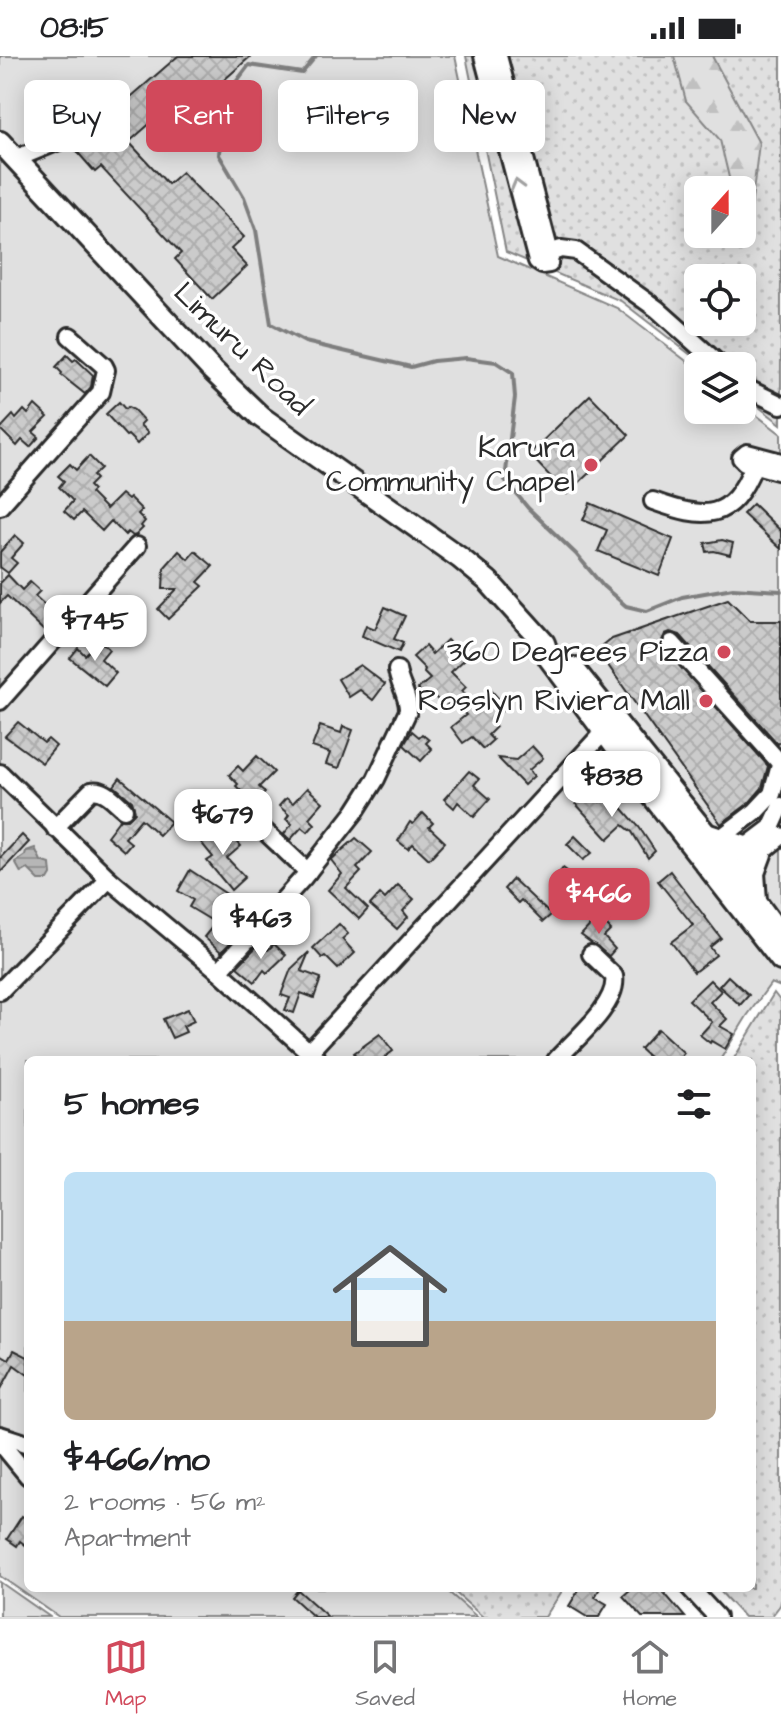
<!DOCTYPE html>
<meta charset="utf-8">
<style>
:root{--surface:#fff;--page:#f6f6f6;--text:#202124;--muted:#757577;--line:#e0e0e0;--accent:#d1495b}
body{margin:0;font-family:"Architects Daughter",sans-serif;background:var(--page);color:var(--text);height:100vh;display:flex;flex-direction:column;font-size:30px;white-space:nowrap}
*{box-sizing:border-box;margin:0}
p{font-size:26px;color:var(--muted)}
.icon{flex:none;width:44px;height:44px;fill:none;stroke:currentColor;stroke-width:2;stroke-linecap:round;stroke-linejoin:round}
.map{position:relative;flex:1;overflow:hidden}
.details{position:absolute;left:24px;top:1000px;width:732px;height:536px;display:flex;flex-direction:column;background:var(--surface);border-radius:12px;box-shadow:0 4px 20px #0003}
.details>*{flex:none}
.top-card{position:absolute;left:24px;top:24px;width:734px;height:72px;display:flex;gap:16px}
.needle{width:52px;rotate:21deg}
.tools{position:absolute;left:684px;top:120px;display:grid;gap:16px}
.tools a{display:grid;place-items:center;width:72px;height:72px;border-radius:12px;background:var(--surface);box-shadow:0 4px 20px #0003;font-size:40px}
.price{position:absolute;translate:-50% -68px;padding:0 18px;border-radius:16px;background:#fff;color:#222;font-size:26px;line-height:52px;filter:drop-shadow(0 2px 4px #0008)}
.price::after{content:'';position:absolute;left:50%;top:48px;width:24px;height:18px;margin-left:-12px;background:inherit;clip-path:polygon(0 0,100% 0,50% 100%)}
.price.selected{background:var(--accent);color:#fff}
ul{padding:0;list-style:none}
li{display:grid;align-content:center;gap:16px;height:424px;padding:0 40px}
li+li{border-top:2px solid var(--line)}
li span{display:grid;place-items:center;height:248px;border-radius:12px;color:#555}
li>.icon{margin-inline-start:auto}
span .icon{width:144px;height:144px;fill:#fffc;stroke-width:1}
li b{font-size:34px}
h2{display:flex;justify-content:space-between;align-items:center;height:96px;padding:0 40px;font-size:34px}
.chip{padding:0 28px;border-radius:12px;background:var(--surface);box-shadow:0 4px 20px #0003;font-size:28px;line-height:72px}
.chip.selected{background:var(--accent);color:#fff}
.status{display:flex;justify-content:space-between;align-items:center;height:56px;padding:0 40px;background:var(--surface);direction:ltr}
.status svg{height:22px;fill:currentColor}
.tabs{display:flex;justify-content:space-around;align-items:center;height:112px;border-top:2px solid var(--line);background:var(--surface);font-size:22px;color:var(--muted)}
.tabs a{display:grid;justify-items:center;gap:4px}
.tabs .selected{color:var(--accent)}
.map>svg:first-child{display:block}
.grass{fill:url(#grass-dots);stroke:#868686;stroke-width:2;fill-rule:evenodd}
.forest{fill:url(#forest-firs);stroke:#868686;stroke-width:2}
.garden{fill:#e0e0e0;stroke:#868686;stroke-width:2}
.water{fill:url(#water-rules);stroke:#7e7e7e;stroke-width:2}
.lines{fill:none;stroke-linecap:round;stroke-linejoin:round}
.stream{stroke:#7e7e7e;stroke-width:4}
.building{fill:url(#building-cross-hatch);stroke:#2b2b2b;stroke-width:2}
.minor-casing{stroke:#2b2b2b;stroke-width:22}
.major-casing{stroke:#2b2b2b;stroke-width:26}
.minor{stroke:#fff;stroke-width:16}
.major{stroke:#fff;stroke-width:20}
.oneway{stroke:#a0a0a0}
.poi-dot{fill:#d1495b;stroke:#fff;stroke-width:3}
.labels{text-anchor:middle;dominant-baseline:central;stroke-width:7;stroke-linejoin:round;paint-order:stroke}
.street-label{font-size:30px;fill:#2b2b2b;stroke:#fff}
.poi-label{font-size:30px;fill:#2b2b2b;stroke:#fff;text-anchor:end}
</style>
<div class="status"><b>08:15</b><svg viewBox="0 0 49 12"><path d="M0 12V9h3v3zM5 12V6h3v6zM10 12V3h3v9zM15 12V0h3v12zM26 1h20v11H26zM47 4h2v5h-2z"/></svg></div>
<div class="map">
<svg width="781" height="1561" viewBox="0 0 781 1561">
<defs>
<pattern id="grass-dots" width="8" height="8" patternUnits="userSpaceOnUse" patternTransform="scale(2)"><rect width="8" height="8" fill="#e0e0e0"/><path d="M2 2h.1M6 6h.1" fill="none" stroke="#c0c0c0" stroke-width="1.8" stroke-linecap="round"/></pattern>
<pattern id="forest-firs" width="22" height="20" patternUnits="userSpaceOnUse" patternTransform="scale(2)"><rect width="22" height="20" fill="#e0e0e0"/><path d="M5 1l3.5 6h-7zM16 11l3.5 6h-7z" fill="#c0c0c0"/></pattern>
<pattern id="water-rules" width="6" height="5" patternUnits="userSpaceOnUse" patternTransform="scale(2)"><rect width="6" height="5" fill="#b6b6b6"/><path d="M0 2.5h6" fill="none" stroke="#949494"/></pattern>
<pattern id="building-cross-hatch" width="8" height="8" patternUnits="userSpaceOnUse" patternTransform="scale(2)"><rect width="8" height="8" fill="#cbcbcb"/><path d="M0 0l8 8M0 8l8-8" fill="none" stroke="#aeaeae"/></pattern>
</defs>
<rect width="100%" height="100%" fill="#fff"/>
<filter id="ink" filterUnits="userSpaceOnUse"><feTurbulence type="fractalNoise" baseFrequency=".0125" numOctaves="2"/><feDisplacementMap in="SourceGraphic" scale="16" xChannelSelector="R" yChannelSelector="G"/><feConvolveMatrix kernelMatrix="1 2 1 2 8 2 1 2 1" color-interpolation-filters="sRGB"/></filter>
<g filter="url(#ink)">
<g class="grass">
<path d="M466,0H781V368L742,338V310H705L621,245L506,196ZM698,134H742V178H698ZM698,222H742V266H698Z"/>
<path d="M774,937L781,946V1548L771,1561H744L717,1532H752V1004H733Z"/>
<path d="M450,1532H564L545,1561H483Z"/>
</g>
<path class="forest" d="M674,0H712L759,87L746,193L742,175V134H732L720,84L686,45Z"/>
<g class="garden">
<path d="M0,0H455L498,200L617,252L698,314V354H742V348L781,378V931L771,927L747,960L720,1004H28V1532H444L477,1561H59L0,1520Z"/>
<path d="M0,1526L50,1561H0Z"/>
</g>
<path class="water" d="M35,792L41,805L50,808L51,819L48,824H39L28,813L21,817L15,806L25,799L26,795Z"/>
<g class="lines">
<path class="stream" d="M316,0L302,17L249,9L224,42L219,99L244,141L256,174L271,268L305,286L411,311L433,305L466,302L496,306L513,317L515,341L505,424L528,452L576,498L603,530L626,550L647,555L682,541L733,532L781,535"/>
</g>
<g class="building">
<path d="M178,0H251L197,48L186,36L129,86L168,128L182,116L244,181L231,193L247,210L212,243L175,203L181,197L101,111L95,116L73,91Z"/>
<path d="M67,299L73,305L76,303L93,319L91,331L85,338L61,319L62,317L56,311Z"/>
<path d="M590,339L629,379L567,438L529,398Z"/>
<path d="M119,346L125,353L128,351L134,354L144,365L140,369L148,377L137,388L128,379L126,380L106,358Z"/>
<path d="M35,349L48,361L33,376L39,381L30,391L22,384L17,390L0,373L13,359L16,363L24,354L28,358Z"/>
<path d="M89,400L101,412L93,420L96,423L89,430L93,434L90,437L106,453L121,438L128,444L130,442L142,454L138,458L145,465L141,470L143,472L136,479L133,480L128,476L125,479L111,465L102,475L82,456L74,464L64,455L73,445L59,431L64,425L58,420L70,408L76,414Z"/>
<path d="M590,447L673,483L659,520L598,495L607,474L583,464Z"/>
<path d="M753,448L781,475V493L743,458Z"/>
<path d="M15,479L24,487L11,502L17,507L8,517L0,511V496Z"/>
<path d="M722,484L733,487L730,499L714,495L707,496L705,487Z"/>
<path d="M179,495L188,503L195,495L213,510L198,526L203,530L168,563L158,553L177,533H163L164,512Z"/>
<path d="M8,519L22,534L30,526L40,535L35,540L58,561L44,575L7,540L0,547V527Z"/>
<path d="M728,543L750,565H781V685L778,688L680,579L670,576L665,578L661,588L768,710L762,732L749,747L721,768L600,598L602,591L612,583Z"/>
<path d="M385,551L405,560L394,583L403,587L399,596L362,580L366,569L375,573Z"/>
<path d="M99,584L109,593L101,603L116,617L105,630L70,602L78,592L85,599Z"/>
<path d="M447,584L465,603L451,616L466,631L462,635L474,648L490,633L506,651L491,665L496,671L488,679L493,684L483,693L472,681L463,687L451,671L466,659L452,645L445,651L430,636L425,640L418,633L430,623L424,617L425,613L413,601L425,590L432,598Z"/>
<path d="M360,609L385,628L373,644L360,634L349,641L338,623Z"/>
<path d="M18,666L44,687L48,683L56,690L42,707L5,680Z"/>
<path d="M320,670L341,677L343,670L353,674L339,712L326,708L330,697L312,691Z"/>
<path d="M412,675L419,681L422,678L429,684L426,687L432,693L421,705L404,689Z"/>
<path d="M532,690L543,702L529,714L534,720L524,729L498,702L516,704Z"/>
<path d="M257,700L274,716L259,731L265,736L253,747L259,753L250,755L244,762L238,756L250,744L236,730L238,728L229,719L238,710L243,715Z"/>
<path d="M469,715L479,723L474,729L490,743L474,761L458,746L454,752L444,743Z"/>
<path d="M120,722L171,766L159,779L141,763L125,782L131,787L124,795L107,780L120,763H128L135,756L132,745L114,730Z"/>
<path d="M307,732L323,746L309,762L315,768L308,776L302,771L290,784L284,778L292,768L286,763L289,759L279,750L286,742L293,747Z"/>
<path d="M590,735L600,746L610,738L639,771L655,795L648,802L632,776L623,769L608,783L576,748Z"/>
<path d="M423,757L433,767L429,771L445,786L429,803L413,788L408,793L398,785L410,766L413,768Z"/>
<path d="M216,770L228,785L233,781L241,790L227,802L245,821L231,834L207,805L213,801L199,784Z"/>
<path d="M22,779L29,786L0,817V802Z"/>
<path d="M575,780L592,797L583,804L567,788Z"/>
<path d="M356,782L372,796L357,812L361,816L346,832L368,853L359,863L328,834L342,818L331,804Z"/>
<path d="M563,812L586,829L584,832L590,837L588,841L600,850L591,862L549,832Z"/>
<path d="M190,814L240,847L219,869L189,851L193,844L178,835Z"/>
<path d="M670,815L721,882L710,891L716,899L694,916L671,886L693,869L658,825Z"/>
<path d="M513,823L551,859L543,866L521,844L518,847L504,833Z"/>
<path d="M398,829L414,843L403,855L408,861L397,873L370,849L380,838L385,843Z"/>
<path d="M598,861L611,874L604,881L615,893L609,900L581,879Z"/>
<path d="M339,868L348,878L342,883L355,897L338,913L325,900L322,902L313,892Z"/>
<path d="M213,870L231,886L221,896L204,881Z"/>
<path d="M260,887L268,894L274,888L286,899L267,917L264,914L255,926L237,911Z"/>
<path d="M309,896L301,915L321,922L314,942L301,937L294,957L285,954L290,942L281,939L291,913Z"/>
<path d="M728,920L749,939L740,949L719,930Z"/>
<path d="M710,924L721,935L710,946L727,963L720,970L734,978L725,993L711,985L710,987L700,979L712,966L689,944Z"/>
<path d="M188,953L194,965L183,970L186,976L172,982L163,963Z"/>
<path d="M658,973L684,997L678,1004H652L640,993Z"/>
<path d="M380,978L393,995L381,1004H359L354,997Z"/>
<path d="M14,1294L28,1301V1319L14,1309L0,1335V1298L9,1303Z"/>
<path d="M22,1460L28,1464V1491L20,1485L17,1490L7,1483Z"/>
<path d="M580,1532H600L595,1541L607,1548L599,1561H587L569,1550Z"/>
<path d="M632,1532H660L685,1561H642L623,1540Z"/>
<path d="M298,1534L328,1561H314L292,1541Z"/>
</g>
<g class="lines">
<g class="minor-casing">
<g id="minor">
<path d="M483,0L537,205L542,209L549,208L550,197L498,0"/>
<path d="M15,103L61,84"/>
<path d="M550,197L561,193L576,195L657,253L721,310"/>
<path d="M742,330L781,349"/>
<path d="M781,406L747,397L741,402L745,406L781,416"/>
<path d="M653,445C706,464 731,466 754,409"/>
<path d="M0,450L101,336L106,314L104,310L70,280"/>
<path d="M672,587L781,708"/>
<path d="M0,645L137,490"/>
<path d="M0,717L109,823L219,915L318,1004"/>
<path d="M254,765L308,816"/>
<path d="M55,772L91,735C105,732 114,745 124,753"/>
<path d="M718,784L756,755L772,738L781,706"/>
<path d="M738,797L771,772L781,750"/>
<path d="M727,824L781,780"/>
<path d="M219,915L303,822L355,756L376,723L408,655C409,641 399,628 397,614"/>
<path d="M0,935L109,823"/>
<path d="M309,996L611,668"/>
<path d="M556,1004C574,984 619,948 614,920L591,898"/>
<path d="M0,1379L28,1388"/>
<path d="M0,1386L28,1420"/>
<path d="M690,1532L717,1561"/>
</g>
</g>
<g class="major-casing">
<g id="major">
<path d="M0,86L211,313L261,361L460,502L488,525L544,587L549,602L651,738L781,904"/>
<path d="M573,612L706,778L781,880"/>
<path d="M706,778L745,791"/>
<path d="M756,845L754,817L761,798"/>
</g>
</g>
<use href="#minor" class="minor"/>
<use href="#major" class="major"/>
</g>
<defs><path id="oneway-chevron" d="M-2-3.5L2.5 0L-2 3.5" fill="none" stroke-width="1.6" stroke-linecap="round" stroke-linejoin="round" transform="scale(2)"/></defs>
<use class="oneway" href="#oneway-chevron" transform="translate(517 129) rotate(-105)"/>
</g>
<g class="poi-dot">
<circle cx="591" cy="409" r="8"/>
<circle cx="724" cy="596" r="8"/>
<circle cx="706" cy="645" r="8"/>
</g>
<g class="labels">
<g class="street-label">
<text transform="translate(242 293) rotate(44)">Limuru Road</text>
</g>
<g class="poi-label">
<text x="575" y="392">Karura<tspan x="575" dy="34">Community Chapel</tspan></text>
<text x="708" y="596">360 Degrees Pizza</text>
<text x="690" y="645">Rosslyn Riviera Mall</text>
</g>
</g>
</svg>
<div class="tools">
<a><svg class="needle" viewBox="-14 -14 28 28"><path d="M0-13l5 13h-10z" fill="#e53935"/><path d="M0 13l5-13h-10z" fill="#757577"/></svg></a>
<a><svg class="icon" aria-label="locate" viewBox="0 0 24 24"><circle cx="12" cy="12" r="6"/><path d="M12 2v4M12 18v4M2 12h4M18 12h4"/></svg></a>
<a><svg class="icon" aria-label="layers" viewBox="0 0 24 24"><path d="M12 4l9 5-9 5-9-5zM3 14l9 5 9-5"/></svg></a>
</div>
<b class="price" style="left:95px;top:607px">$745</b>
<b class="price" style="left:612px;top:763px">$838</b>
<b class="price" style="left:223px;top:801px">$679</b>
<b class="price selected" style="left:599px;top:880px">$466</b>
<b class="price" style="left:261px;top:905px">$463</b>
<div class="top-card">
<a class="chip">Buy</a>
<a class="chip selected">Rent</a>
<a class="chip">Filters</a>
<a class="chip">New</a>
</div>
<section class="details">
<h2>5 homes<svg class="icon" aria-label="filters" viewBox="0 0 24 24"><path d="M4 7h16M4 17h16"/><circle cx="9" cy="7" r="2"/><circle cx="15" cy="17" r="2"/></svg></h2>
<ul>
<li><span style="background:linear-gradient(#bfe0f5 60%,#b9a48a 0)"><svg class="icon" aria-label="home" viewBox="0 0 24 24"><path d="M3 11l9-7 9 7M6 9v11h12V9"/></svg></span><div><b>$466/mo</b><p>2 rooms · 56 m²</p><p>Apartment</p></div></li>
</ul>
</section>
</div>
<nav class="tabs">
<a class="selected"><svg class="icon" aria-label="map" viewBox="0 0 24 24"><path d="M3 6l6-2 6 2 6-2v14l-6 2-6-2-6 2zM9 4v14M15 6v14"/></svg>Map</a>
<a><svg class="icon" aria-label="saved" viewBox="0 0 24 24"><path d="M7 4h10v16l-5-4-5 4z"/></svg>Saved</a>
<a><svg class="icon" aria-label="home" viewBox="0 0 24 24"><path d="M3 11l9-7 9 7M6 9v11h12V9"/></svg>Home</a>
</nav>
